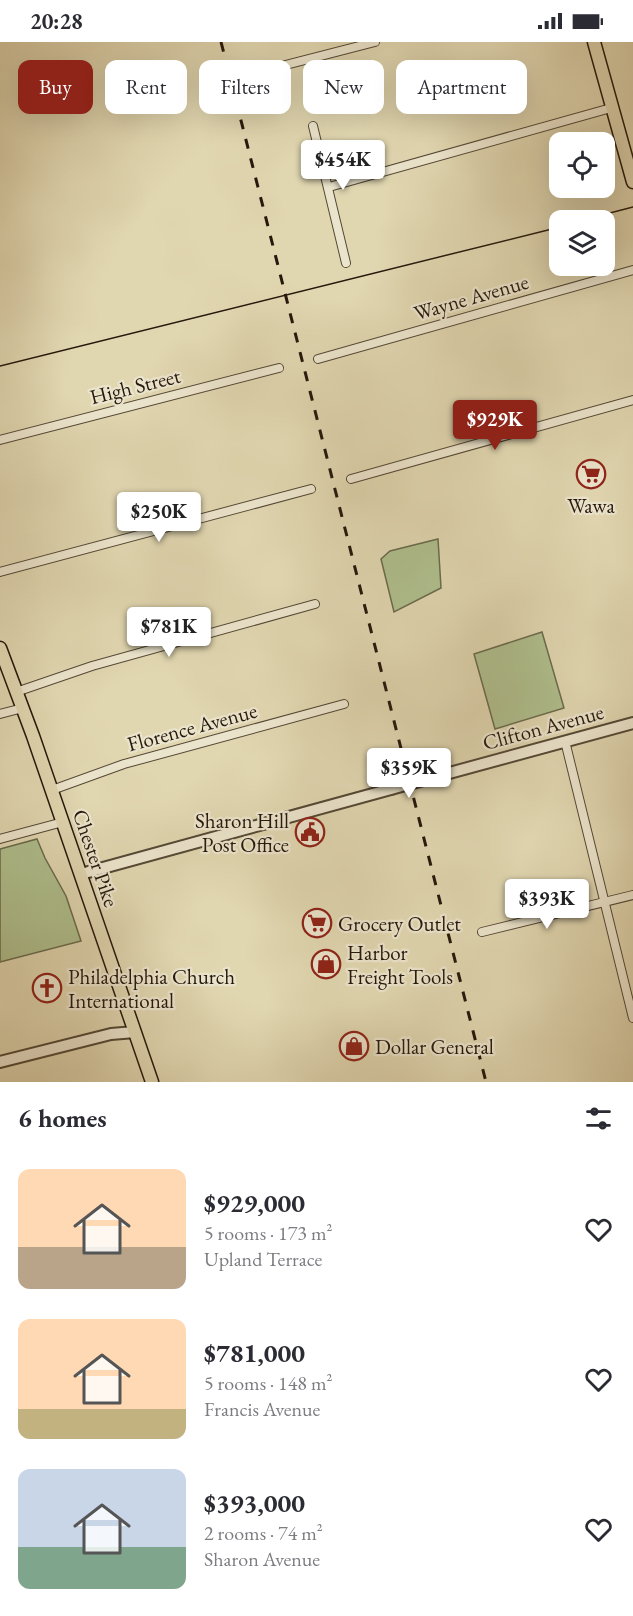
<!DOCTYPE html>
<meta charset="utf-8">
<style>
:root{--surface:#fff;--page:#f7f7f7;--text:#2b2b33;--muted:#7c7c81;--accent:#8f2418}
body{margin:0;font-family:"EB Garamond",serif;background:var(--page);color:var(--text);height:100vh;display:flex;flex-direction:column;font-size:22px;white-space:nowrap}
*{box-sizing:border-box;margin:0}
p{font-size:20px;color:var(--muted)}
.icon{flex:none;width:33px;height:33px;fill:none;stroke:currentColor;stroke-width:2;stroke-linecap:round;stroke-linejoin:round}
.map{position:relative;height:1040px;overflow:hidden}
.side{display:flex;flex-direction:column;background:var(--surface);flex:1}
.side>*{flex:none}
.hud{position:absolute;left:18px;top:18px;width:597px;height:54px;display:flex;gap:12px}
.buttons{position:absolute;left:549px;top:90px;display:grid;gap:12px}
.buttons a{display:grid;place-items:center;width:66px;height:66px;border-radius:12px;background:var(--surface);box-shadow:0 6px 24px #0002;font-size:30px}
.price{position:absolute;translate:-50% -51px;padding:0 14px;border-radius:6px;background:#fff;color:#222;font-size:20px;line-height:39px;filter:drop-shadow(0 2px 3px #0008)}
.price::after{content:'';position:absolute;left:50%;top:36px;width:18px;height:14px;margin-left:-9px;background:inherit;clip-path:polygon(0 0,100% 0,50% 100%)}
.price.active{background:var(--accent);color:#fff}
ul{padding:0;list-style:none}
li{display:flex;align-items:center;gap:18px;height:150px;padding:0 18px}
li span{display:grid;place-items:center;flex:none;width:168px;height:120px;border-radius:12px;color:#555}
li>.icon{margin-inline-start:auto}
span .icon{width:72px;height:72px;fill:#fffc;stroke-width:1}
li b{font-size:26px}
h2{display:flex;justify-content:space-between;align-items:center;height:72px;padding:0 18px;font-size:26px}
.chip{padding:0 21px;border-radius:12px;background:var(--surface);box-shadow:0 6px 24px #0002;font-size:21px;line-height:54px}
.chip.active{background:var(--accent);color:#fff}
.status{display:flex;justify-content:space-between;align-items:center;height:42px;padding:0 30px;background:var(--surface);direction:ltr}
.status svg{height:16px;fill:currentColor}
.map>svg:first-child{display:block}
.green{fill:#afbe8d;stroke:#6a6b4c;stroke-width:1.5}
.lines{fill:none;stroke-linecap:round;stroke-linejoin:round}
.minor-casing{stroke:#544835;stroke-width:10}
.tertiary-casing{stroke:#544835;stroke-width:14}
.primary-casing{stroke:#25180c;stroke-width:15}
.minor{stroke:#ebe4cc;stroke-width:8}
.tertiary{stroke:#ebe4cc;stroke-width:10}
.primary{stroke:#e0d6b0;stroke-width:12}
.tram{stroke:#25180c;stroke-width:1.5}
.rail{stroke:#25180c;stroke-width:3;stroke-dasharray:10 10;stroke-linecap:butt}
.tertiary-bridge-casing{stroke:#544835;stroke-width:14;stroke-linecap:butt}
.tertiary-bridge{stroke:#ebe4cc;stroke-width:10}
.labels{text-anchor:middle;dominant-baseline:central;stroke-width:4.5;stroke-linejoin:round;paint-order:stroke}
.street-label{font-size:21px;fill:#25180c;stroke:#ebe4cc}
.poi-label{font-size:21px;fill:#25180c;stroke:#ebe4cc;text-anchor:start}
</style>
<div class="status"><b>20:28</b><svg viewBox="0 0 49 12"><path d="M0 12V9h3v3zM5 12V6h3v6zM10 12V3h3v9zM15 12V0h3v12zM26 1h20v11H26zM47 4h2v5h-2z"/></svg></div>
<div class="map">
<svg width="633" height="1040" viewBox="0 0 633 1040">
<rect width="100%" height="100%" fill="#e0d6b0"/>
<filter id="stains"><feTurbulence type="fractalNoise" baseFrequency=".00333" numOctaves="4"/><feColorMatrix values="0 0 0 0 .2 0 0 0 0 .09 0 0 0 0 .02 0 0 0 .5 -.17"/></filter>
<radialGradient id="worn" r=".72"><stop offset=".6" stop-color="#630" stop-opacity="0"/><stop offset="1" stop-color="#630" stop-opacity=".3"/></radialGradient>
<g class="green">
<path d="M438,497L441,546L394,570L381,517L390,509Z"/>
<path d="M542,590L564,666L495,687L474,612Z"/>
<path d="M37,797L45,816L66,854L81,899L0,920V807Z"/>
</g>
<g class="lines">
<g class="minor-casing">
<g id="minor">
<path d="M247,33L375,0"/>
<path d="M313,84L346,221"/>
<path d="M329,145L611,66"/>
<path d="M318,317L633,228"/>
<path d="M0,398L279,326"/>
<path d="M351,437L633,358"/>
<path d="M0,530L311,447"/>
<path d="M16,650L92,624L315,562"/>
<path d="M0,672L23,666"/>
<path d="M565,699L633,976"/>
<path d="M52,748L124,722L344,662"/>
<path d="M0,797L63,780"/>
<path d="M482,890L633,853"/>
</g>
</g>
<g class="tertiary-casing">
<g id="tertiary">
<path d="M420,739L633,681"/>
<path d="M81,832L391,747"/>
<path d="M0,1020L111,992L135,990"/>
</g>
</g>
<g class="primary-casing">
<g id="primary">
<path d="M594,0L633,140"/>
<path d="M0,606L33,694L152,1040"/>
</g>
</g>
<use href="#minor" class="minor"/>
<use href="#tertiary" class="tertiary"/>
<use href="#primary" class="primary"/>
<g class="tram">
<path d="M583,178L633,165"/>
<path d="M0,324L560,185"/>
</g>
<path class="rail" d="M221,0L486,1040"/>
<g class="tertiary-bridge-casing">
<path id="tertiary-bridge" d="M391,747L420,739"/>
</g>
<use href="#tertiary-bridge" class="tertiary-bridge"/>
</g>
<defs>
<g id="supermarket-ring" transform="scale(1.5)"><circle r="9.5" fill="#ebe4cc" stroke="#8f2418" stroke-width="1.5"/><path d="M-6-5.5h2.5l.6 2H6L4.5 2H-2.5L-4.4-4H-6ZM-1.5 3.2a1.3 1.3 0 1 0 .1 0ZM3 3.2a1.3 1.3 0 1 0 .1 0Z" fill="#8f2418"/></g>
<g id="civic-ring" transform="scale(1.5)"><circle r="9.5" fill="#ebe4cc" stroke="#8f2418" stroke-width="1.5"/><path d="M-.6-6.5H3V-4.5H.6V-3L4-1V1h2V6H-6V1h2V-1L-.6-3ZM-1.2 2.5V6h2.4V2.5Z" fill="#8f2418"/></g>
<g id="shop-ring" transform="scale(1.5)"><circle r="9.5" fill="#ebe4cc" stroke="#8f2418" stroke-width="1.5"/><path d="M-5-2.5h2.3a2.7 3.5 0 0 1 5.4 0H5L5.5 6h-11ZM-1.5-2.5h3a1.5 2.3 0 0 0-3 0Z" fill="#8f2418"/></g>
<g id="church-ring" transform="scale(1.5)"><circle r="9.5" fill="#ebe4cc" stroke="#8f2418" stroke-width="1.5"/><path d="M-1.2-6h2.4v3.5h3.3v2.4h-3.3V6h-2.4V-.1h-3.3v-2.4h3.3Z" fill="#8f2418"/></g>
</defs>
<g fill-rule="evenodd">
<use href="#supermarket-ring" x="591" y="432"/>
<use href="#civic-ring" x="310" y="790"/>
<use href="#supermarket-ring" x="317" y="881"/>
<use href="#shop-ring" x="326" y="922"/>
<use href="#church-ring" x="47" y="946"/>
<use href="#shop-ring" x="354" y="1004"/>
</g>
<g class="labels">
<g class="street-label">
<text transform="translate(471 255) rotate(-16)">Wayne Avenue</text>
<text transform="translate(135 344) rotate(-14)">High Street</text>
<text transform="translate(192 685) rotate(-15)">Florence Avenue</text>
<text transform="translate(543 685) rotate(-15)">Clifton Avenue</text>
<text transform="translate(96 816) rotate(71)">Chester Pike</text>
</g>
<g class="poi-label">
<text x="591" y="463" text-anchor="middle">Wawa</text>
<text x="289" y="778" text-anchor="end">Sharon Hill<tspan x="289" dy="24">Post Office</tspan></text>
<text x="338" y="881">Grocery Outlet</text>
<text x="347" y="910">Harbor<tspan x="347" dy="24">Freight Tools</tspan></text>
<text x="68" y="934">Philadelphia Church<tspan x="68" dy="24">International</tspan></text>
<text x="375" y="1004">Dollar General</text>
</g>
</g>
<rect width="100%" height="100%" filter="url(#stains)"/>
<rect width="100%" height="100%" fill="url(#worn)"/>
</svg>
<div class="buttons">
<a><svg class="icon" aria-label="locate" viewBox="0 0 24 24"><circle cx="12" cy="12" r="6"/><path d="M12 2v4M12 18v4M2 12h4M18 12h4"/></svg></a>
<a><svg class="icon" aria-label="layers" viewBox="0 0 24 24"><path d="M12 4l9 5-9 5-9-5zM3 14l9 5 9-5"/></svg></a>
</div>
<b class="price" style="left:343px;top:149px">$454K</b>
<b class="price active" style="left:495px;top:409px">$929K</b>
<b class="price" style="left:159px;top:501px">$250K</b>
<b class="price" style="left:169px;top:616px">$781K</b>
<b class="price" style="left:409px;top:757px">$359K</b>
<b class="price" style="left:547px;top:888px">$393K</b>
<div class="hud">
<a class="chip active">Buy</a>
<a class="chip">Rent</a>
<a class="chip">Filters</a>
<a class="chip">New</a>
<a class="chip">Apartment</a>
</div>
</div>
<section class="side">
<h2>6 homes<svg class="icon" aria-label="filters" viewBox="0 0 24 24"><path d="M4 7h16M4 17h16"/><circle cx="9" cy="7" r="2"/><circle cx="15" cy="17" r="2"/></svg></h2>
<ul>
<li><span style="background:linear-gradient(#ffd9b3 65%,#b9a48a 0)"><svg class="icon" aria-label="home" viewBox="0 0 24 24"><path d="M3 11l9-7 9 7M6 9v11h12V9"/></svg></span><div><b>$929,000</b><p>5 rooms · 173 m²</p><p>Upland Terrace</p></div><svg class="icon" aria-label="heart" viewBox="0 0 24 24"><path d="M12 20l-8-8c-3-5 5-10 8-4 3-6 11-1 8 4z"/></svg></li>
<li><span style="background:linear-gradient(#ffd9b3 75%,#c2b280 0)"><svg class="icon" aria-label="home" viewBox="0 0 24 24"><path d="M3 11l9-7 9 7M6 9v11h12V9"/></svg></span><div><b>$781,000</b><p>5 rooms · 148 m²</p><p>Francis Avenue</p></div><svg class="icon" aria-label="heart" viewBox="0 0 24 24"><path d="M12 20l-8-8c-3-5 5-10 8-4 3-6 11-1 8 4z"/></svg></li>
<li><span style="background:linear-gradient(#c9d6e8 65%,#7fa58c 0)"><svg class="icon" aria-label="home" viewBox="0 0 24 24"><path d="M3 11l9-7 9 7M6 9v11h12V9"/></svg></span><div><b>$393,000</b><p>2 rooms · 74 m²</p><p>Sharon Avenue</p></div><svg class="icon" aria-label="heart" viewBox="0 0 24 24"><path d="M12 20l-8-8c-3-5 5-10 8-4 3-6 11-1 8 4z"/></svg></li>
</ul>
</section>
